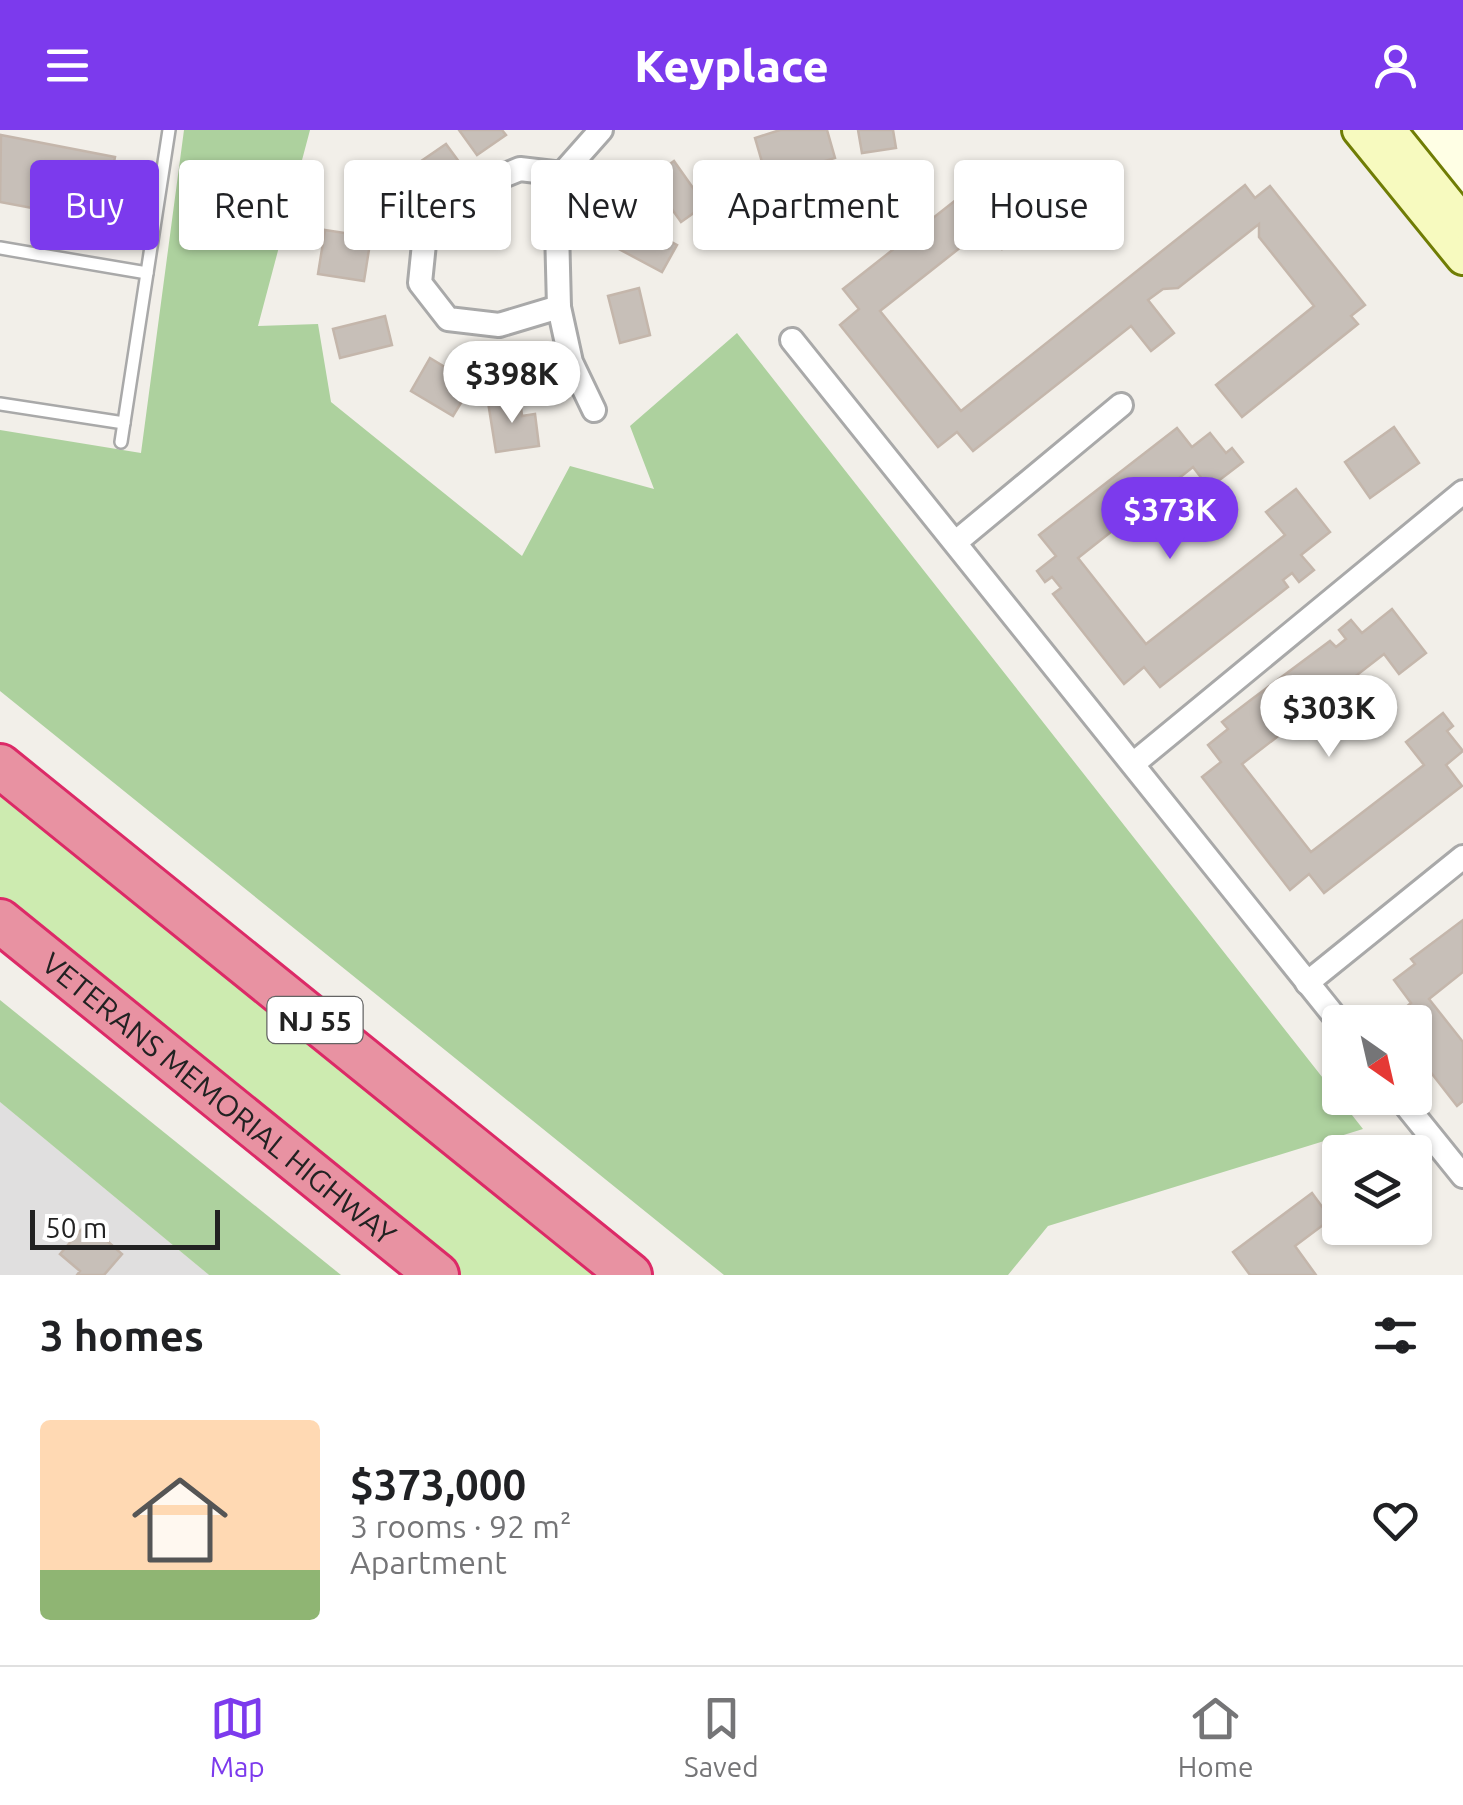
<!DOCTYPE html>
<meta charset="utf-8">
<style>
:root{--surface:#fff;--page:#f6f6f6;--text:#202124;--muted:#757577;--line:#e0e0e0;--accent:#7c3aed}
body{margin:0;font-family:Ubuntu,sans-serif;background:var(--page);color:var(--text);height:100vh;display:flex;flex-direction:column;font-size:38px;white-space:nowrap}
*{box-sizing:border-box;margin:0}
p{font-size:32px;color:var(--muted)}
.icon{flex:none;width:55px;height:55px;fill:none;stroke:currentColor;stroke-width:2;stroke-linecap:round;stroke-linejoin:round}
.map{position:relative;height:1145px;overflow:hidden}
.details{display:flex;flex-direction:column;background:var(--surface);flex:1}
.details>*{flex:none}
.hud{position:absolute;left:30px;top:30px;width:1405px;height:90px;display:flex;gap:20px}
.needle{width:65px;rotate:146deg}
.controls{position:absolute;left:1322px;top:875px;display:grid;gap:20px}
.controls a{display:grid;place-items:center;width:110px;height:110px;border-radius:10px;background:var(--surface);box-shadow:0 2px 8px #0004;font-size:50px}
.scale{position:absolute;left:30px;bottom:25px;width:190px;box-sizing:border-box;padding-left:10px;border:5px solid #222;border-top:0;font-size:28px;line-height:35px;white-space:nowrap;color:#222;-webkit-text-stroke:8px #fff;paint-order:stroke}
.price{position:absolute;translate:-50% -85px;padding:0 22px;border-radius:35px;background:#fff;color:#222;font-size:32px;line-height:65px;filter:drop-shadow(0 2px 5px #0008)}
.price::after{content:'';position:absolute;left:50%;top:60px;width:30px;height:22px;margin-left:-15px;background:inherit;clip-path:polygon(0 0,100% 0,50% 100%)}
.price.on{background:var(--accent);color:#fff}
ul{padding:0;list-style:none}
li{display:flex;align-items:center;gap:30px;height:250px;padding:0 40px}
li span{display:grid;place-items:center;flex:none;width:280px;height:200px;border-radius:10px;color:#555}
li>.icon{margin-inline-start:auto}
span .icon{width:120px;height:120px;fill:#fffc;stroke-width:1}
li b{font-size:42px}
h2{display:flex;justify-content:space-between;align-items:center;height:120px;padding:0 40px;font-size:42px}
.tag{padding:0 35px;border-radius:10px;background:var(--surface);box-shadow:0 2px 8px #0004;font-size:35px;line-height:90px}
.tag.on{background:var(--accent);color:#fff}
header{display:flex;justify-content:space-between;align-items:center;height:130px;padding:0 40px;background:var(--accent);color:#fff;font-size:45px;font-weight:800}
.menu{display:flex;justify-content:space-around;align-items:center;height:140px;border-top:2px solid var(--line);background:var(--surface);font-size:28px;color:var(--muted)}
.menu a{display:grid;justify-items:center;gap:5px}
.menu .on{color:var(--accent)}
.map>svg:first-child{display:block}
.residential{fill:#e0dfdf}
.education{fill:#ffffe5}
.grass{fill:#cdebb0}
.forest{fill:#add19e}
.building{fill:#c7bfb8;stroke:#c4b6ab;stroke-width:2.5}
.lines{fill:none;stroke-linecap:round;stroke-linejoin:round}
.lane-casing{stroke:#a9a9a9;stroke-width:16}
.street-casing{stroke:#a9a9a9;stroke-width:28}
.secondary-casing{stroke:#707d05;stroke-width:38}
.highway-casing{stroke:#dc2a67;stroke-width:48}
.lane{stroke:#fff;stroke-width:11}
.street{stroke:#fff;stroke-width:22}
.secondary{stroke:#f7fabf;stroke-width:32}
.highway{stroke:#e892a2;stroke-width:42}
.labels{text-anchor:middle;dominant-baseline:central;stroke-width:8;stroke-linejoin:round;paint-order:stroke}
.shield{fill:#fff;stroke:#646464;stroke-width:2.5}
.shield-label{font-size:28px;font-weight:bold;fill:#222}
.street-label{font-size:30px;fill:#222;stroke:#fff}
</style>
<header><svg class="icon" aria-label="menu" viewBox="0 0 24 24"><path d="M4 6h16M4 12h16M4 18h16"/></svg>Keyplace<svg class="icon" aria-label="person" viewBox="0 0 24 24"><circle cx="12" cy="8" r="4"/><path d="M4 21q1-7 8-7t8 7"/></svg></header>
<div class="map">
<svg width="1463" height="1145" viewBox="0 0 1463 1145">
<rect width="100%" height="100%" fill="#f2efe9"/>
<path class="residential" d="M0,972L209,1145H0Z"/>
<path class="education" d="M1389,0H1463V92Z"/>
<path class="grass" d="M0,654L608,1145H457L0,776Z"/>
<g class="forest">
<path d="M184,0H310L258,196L318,194L331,272L522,426L570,336L654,359L630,296L737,203L1363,999L1048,1096L1008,1145H724L0,561V300L141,323Z"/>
<path d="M0,870L341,1145H209L0,972Z"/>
</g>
<g class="building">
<path d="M459,0H502L506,5L477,25Z"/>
<path d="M780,0H827L835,28L767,49L755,8Z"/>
<path d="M858,0H893L896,18L862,23Z"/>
<path d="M1,5L115,27L102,91L0,72Z"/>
<path d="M446,14L465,40L412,79L392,51Z"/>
<path d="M674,31L705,75L681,92L650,48Z"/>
<path d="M1245,55L1255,68L1270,56L1365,175L1351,186L1358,194L1242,287L1216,255L1314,176L1259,107V94L1178,158L1163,159L1148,170L1174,203L1151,221L1131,196L973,321L957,302L938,317L840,195L859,179L843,159L966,62L981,81L1007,61L1033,94L1002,119L985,98L880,181L961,281Z"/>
<path d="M629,89L677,115L662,142L615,117Z"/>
<path d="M325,100L371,107L364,151L318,144Z"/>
<path d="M639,158L650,205L620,213L608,166Z"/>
<path d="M385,186L392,215L340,228L333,199Z"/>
<path d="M430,228L448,239L445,244L470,258L453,286L411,261Z"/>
<path d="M520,268L522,286L535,284L539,316L496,322L488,272Z"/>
<path d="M1394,297L1419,333L1370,368L1345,332Z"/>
<path d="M1177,298L1192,317L1210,303L1226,323L1232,318L1243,332L1209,358L1193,337L1078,428L1146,514L1285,405L1266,382L1296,359L1330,402L1301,425L1314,440L1299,452L1292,443L1283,450L1288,457L1160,557L1144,537L1124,554L1053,464L1061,458L1052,447L1045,452L1037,441L1056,426L1039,405Z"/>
<path d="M1392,479L1426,523L1399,544L1384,524L1242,634L1311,722L1424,635L1406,612L1443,583L1453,596L1447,601L1463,621L1446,635L1462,656L1324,763L1309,744L1290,760L1202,647L1221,632L1208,615L1228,599L1222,592L1252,569L1330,511L1336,517L1346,509L1339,500L1351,490L1362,503Z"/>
<path d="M1463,790V842L1429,869L1463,912V971L1457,976L1415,922V892H1408L1400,882L1411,873L1394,850L1415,834L1411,829Z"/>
<path d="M1312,1063L1331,1089L1295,1116L1316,1145H1250L1233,1122Z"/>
<path d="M87,1093L122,1124L104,1145H77L80,1141L60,1124Z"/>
</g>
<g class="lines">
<g class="lane-casing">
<g id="lane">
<path d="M0,118L147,143"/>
<path d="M0,274L124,293"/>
<path d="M121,312L169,0"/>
</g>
</g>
<g class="street-casing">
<g id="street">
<path d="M559,177L499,195L448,189L420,153L425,104L460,63L520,39L562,44"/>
<path d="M792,210L1340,893"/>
<path d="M594,280L571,232L559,177L557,99L562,44L601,0"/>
<path d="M956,412L1121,275"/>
<path d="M1133,634L1463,362"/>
<path d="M1307,853L1463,727"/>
<path d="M1400,968L1463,1046"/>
</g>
</g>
<g class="secondary-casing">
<g id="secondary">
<path d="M1359,0L1463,128"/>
<path d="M1389,0L1463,92"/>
</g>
</g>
<g class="highway-casing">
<g id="highway">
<path d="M0,636L630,1145"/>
<path id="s1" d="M0,791L437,1145"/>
</g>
</g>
<use href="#lane" class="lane"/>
<use href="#street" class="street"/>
<use href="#secondary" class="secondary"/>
<use href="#highway" class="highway"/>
</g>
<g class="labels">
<rect class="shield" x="267.5" y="867" width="95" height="46" rx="8"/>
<g class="shield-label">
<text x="315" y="890">NJ 55</text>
</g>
<g class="street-label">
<text stroke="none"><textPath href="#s1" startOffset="282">VETERANS MEMORIAL HIGHWAY</textPath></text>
</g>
</g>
</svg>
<div class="controls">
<a><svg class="needle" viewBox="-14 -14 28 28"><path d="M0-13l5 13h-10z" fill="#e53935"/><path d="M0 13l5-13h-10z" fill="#757577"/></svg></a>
<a><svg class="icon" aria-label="layers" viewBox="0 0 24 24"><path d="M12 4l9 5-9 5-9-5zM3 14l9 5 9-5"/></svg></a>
</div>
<div class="scale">50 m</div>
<b class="price" style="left:512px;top:296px">$398K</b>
<b class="price on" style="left:1170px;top:432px">$373K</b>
<b class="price" style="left:1329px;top:630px">$303K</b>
<div class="hud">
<a class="tag on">Buy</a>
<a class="tag">Rent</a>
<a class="tag">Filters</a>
<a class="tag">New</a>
<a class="tag">Apartment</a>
<a class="tag">House</a>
</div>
</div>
<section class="details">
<h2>3 homes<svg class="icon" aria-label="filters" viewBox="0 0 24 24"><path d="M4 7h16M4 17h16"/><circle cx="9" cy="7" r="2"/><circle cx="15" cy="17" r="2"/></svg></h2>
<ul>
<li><span style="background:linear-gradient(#ffd9b3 75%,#8fb573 0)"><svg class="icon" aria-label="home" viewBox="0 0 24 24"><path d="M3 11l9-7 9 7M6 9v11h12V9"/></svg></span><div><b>$373,000</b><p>3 rooms · 92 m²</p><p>Apartment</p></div><svg class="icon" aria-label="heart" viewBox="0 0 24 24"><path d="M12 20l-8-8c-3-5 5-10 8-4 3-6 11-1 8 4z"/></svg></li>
</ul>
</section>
<nav class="menu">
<a class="on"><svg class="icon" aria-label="map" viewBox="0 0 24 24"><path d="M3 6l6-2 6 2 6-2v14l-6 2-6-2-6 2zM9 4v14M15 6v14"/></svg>Map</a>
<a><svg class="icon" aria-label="saved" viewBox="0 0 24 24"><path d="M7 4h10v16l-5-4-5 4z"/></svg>Saved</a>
<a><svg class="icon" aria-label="home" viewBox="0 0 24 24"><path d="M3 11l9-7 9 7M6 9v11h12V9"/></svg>Home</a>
</nav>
